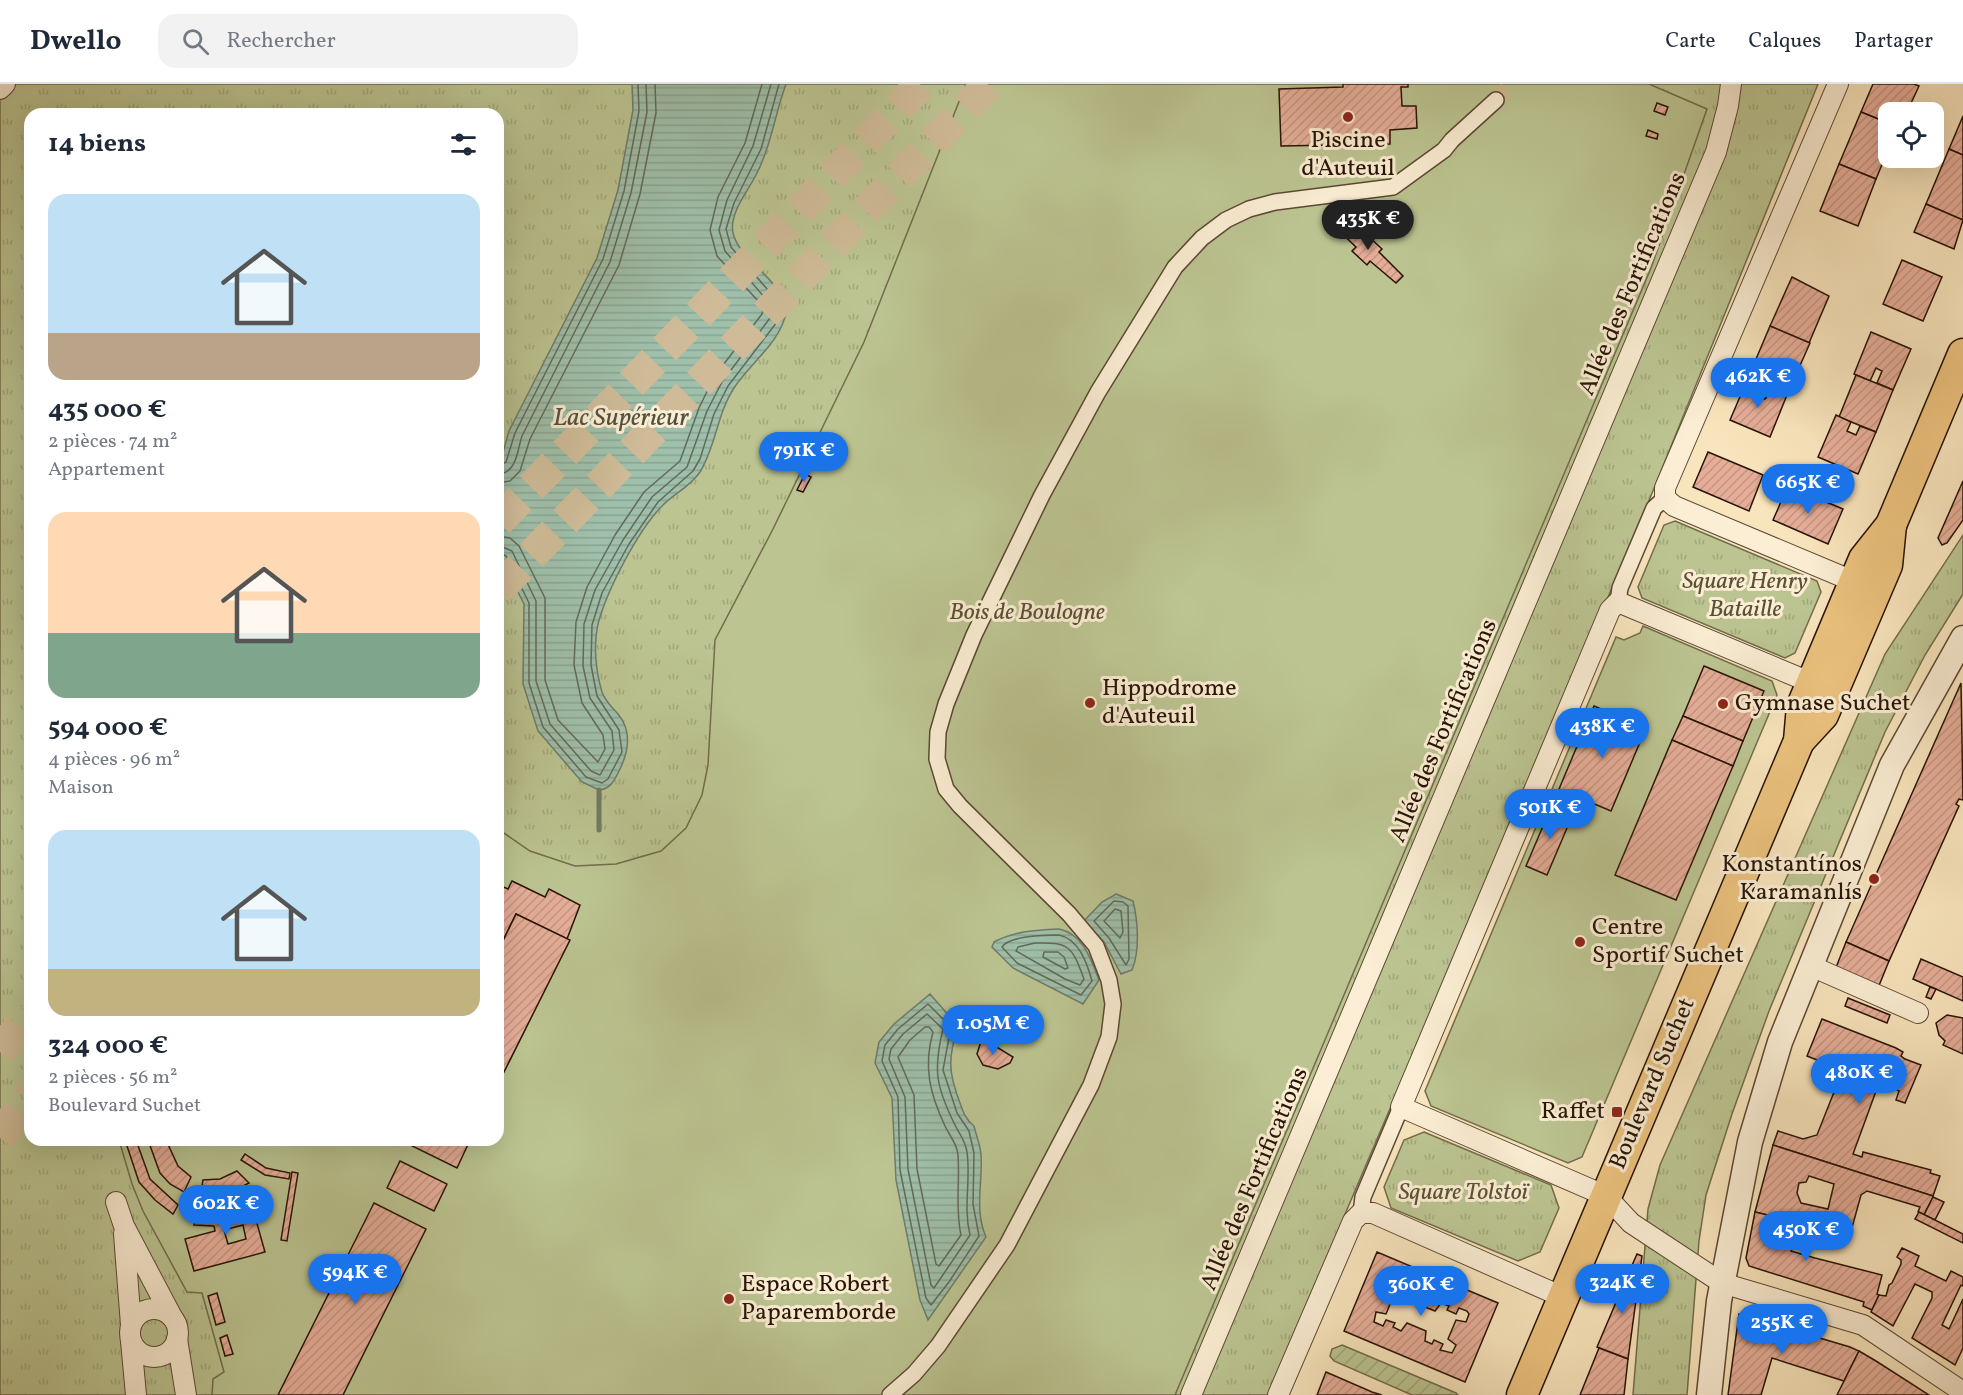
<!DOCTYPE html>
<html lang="fr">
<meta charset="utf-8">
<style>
:root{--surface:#fff;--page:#f2f2f3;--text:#1f2937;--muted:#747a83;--line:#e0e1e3;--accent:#1a73e8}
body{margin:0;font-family:Vollkorn,serif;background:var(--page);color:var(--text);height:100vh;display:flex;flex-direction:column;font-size:22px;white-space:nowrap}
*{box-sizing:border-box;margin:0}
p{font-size:20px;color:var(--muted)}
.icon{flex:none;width:33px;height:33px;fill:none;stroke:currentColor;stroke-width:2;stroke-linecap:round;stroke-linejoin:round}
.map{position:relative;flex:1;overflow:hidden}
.panel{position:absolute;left:24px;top:24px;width:480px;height:1038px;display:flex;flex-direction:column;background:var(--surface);border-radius:18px;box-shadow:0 6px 24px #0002}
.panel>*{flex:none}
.fabs{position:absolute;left:1878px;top:18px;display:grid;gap:12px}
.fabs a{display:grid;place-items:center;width:66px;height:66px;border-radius:12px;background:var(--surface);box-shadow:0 6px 24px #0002;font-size:30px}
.price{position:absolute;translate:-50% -51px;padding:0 14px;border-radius:21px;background:var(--accent);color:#fff;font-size:20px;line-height:39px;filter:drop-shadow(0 2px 3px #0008)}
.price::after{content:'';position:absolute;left:50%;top:36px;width:18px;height:14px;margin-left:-9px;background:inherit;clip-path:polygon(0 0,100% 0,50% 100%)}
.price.on{background:#222;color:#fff}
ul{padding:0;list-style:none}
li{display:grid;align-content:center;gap:12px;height:318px;padding:0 24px}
li span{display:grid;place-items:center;height:186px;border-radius:18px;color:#555}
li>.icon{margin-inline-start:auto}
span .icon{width:108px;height:108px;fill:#fffc;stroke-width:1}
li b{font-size:26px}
h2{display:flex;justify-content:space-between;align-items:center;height:72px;padding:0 24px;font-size:26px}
header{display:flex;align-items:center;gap:36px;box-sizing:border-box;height:84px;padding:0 30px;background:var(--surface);border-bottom:2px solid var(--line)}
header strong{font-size:28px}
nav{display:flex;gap:33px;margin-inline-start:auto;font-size:21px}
.search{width:420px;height:54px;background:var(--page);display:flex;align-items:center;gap:15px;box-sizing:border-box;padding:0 21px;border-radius:18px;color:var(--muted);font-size:22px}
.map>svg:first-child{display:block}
.park{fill:url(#park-tufts);stroke:#726c4c;stroke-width:1.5;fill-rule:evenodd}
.garden{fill:url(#garden-furrows);stroke:#726c4c;stroke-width:1.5}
.pitch{fill:#bcc592;stroke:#726c4c;stroke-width:1.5}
.water{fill:url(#water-rules);stroke:#6f7b69;stroke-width:1.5}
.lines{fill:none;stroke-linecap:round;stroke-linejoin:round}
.shore{stroke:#636a58;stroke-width:1.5}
.stream{stroke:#6f7b69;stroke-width:5}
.building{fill:url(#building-hatch);stroke:#271305;stroke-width:1.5;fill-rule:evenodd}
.pedestrian-tunnel{stroke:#cfbb98;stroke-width:15;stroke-dasharray:15 8;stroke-linecap:butt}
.trunk-tunnel{stroke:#cfbb98;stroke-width:32;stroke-dasharray:32 16;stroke-linecap:butt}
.pedestrian-casing{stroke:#5c4833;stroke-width:18}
.minor-casing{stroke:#5c4833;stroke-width:22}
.tertiary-casing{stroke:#5c4833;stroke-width:27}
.primary-casing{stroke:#271305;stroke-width:33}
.pedestrian{stroke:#fbeed4;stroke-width:15}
.minor{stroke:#fbeed4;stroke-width:20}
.tertiary{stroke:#fbeed4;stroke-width:24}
.primary{stroke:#ecc27e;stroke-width:30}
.poi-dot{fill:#8f2418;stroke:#fbeed4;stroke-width:2}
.labels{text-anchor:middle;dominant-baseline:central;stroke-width:6;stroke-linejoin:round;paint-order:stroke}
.poi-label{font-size:24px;fill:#271305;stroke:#fbeed4;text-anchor:start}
.street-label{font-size:24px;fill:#271305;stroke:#fbeed4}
.park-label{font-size:24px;font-style:italic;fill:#5b5136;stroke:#fbeed4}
.water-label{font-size:26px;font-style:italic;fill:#51503f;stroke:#fbeed4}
</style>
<header>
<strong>Dwello</strong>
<div class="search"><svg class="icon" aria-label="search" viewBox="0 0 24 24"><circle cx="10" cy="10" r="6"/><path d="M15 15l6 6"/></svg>Rechercher</div>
<nav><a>Carte</a><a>Calques</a><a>Partager</a></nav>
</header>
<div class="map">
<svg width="1963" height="1311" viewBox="0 0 1963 1311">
<defs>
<pattern id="park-tufts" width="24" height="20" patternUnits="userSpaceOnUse" patternTransform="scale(1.5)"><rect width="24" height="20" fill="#bcc592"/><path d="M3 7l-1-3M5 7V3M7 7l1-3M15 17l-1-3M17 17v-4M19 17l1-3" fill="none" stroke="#a2a87c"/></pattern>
<pattern id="garden-furrows" width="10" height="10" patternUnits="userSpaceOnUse" patternTransform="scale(1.5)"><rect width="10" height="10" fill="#bcc592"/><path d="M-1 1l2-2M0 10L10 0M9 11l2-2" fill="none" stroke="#a2a87c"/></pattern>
<pattern id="water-rules" width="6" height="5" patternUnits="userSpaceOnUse" patternTransform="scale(1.5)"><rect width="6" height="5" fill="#9fc0ab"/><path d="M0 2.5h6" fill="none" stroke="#89a492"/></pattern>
<pattern id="building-hatch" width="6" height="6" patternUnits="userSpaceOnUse" patternTransform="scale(1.5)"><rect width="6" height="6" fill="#e6ae99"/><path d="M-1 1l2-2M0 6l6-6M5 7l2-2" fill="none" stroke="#c59582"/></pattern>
</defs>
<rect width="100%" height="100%" fill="#f9e5bd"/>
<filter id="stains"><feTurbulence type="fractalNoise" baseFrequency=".00333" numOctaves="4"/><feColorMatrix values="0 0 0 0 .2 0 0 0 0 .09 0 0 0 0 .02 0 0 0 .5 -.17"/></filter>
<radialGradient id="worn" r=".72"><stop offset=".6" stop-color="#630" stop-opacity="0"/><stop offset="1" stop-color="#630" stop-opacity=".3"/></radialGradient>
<g class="park">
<path d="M0,0H1818L1646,424L1268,1311H0ZM30,30H498V1056H30Z"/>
<path d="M1675,437L1817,497L1821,508L1795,569L1785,574L1642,514L1638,503L1664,441Z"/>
<path d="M1963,451V510L1925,571L1885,648L1769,927L1732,1030L1706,1111L1699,1157L1687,1311H1633L1648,1125L1660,1081L1885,570Z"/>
<path d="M1424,1048L1551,1101L1559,1124L1540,1168L1518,1177L1391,1124L1384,1103L1404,1056Z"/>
</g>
<path class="garden" d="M1342,1261L1456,1309L1458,1311H1412L1334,1277L1330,1272L1332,1265Z"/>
<g class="pitch">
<path d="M966,0H1649L1707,25L1651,184L1175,1311H212L213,1295L224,1288L202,1209L187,1208L143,1127L132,1100L119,1056H498V745L530,767L575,782L616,780L661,767L686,744L702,711L708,681L715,556L773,445L864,258Z"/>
<path d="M1643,542L1772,597L1777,611L1582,1073L1568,1079L1431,1022L1425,1007L1616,553L1624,556L1640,549Z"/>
</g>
<g class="water">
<path d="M632,0H786C775,30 771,62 756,91C748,107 729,129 733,149C740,181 798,202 783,239C773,264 748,282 734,304C717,330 716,362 700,388C690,403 675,409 663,421C638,446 607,506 598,540C593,561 596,588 602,608C605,617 612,623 618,630C633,648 628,670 618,689C614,697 610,705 599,706L582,698L538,647L523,600L524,520L498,468V386L509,347L597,174L618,106L633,26Z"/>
<path d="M1116,810L1133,817C1138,837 1140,867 1132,886L1121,890L1104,858L1084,837L1102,818Z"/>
<path d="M1059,845C1083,850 1091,875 1099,896L1083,920L1013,884L992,863L994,858C1014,847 1037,846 1059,845Z"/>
<path d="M930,910L958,942C948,974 948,988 960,1019C963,1028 966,1036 974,1042C976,1051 980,1060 981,1070C983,1098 974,1126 986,1153L928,1236L920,1216L896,1096L892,1014L875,979L879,958L894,940Z"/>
</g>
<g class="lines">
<g class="shore">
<path d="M498,382L506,378L515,349L603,175L624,107L639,27L638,0"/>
<path d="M498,390C517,389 517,367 522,352L610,178L631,109L647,28L646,0"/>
<path d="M498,399L510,397L520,387L530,355L619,181L640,110L656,29L655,0"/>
<path d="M498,452L510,454L519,462L545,514V596L558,636L598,678L605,665L603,651L582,619L574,581L576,538L587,503L615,451L644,408L680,377L699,324L714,293L762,230L763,225L759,218L717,172L710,146L718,113L745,59L762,0"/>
<path d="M498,461L512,467L536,517V597L550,640L591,687L600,691L614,666L612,647L590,614L583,582L584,540L595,506L623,456L652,413L687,383L707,327L722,298L770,234L771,221L725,167L719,146L727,116L753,62L771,0"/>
<path d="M498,468L506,472L529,519V599L543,643L586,693L602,699L608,695L622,668L619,646L597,612L591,581L592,541L602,509L629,460L658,418L693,387L700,375L714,330L728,302L777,238L779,219L731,163L726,145L734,119L761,65L779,0"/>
<path d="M1114,817L1123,818L1128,822L1129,875L1126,881L1109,854L1094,837Z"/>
<path d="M1115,825L1121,827L1123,848L1120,854L1104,837Z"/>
<path d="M1059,851C1079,855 1087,879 1092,897L1081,911L1017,879L1002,863C1009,852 1045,851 1059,851Z"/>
<path d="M1035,859C1069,858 1072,862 1084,895L1080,901L1065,895L1016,867L1018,863Z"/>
<path d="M1044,868H1058L1064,873L1068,884L1065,885L1043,873Z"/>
<path d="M928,920L951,943L943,986L957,1029L969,1047L974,1069L973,1120L979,1152L949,1198L931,1221L926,1214L900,1086L898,1013L882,977L885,961L898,945Z"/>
<path d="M927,930L943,945C933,986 936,1002 954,1039C959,1050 965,1055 967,1068C971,1096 963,1123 970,1151L934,1204L931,1201L908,1085L905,1013L889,975L891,965L903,950Z"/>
<path d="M925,943H929L933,948C923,983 930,1010 945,1042C950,1053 957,1059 958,1071C960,1098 955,1124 961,1151L939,1182L936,1180L917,1085L914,1011L898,973L910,956Z"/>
</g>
<path class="stream" d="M599,746V706"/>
</g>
<g class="building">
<path d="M1343,0H1408V3H1401L1402,22H1416L1417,44L1390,46V60L1281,62L1279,5L1343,3Z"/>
<path d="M1873,0H1914L1919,2L1907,28H1888V39L1861,28Z"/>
<path d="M1657,19L1668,23L1665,31L1654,27Z"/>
<path d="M1861,28L1888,39V66L1876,95L1839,80Z"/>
<path d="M1963,32V71L1949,65Z"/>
<path d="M1648,46L1658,50L1657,55L1646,52Z"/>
<path d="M1949,65L1963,71V136L1926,120Z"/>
<path d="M1839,80L1876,95L1858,142L1820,127Z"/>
<path d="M1926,120L1963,136L1954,165L1914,148Z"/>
<path d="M1340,134L1364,155L1367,151L1382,165L1379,168L1403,192L1396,199L1370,177L1367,181L1352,167L1356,163L1333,141Z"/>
<path d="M1902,176L1942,193L1923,237L1883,220Z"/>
<path d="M1792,193L1829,212L1809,259L1770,242Z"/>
<path d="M1770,242L1810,259L1787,311L1748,294Z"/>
<path d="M1871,248L1911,265L1893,306L1877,299L1882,287L1876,284L1870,297L1854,290Z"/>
<path d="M1856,291L1893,306L1876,348L1839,333Z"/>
<path d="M1748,294L1763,301L1758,312L1765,315L1772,305L1787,311L1770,353L1730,336Z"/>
<path d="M1836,331L1851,338L1847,347L1856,351L1860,342L1876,348L1858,390L1818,373Z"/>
<path d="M1708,368L1763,391L1749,427L1693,403Z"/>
<path d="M805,390L811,393L803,408L797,406Z"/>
<path d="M1963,397V436L1947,459L1942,461L1938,454Z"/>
<path d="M1788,402L1843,425L1828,460L1773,436Z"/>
<path d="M1704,582L1764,607L1743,657L1683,632Z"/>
<path d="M1961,599L1963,716L1959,715L1956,720L1959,722L1889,877L1846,858Z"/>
<path d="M1594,622L1646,644L1611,727L1559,705Z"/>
<path d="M1683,632L1743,657L1733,682L1672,656Z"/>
<path d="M1672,656L1733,682L1676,816L1615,791Z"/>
<path d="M1552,721L1573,730L1547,791L1526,782Z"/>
<path d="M512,797L545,813L549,805L580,821L567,855L516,830L498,867V803L499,801L508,805Z"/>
<path d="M516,830L570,856L498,1000V867Z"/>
<path d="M1846,858L1889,877L1878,904L1835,886Z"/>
<path d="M1921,875L1963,893V917L1913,895Z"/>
<path d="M1930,903L1936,905L1931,915L1926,913Z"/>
<path d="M1848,914L1890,931L1887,939L1845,922Z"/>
<path d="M1947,931L1963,934V970L1943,961L1945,957L1939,951L1936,939Z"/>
<path d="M1822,935L1896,964L1903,968L1901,972L1905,975L1921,981L1905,1019L1896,1016L1899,1007L1879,999L1853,1070L1862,1073L1863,1068L1931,1086L1930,1089L1940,1092L1933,1112L1773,1061L1778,1047L1803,1055L1817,1051L1838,998L1831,996L1829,989L1832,982L1807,972Z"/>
<path d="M982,954L1013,973L1010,979L998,985L983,981L977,970Z"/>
<path d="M125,1056H136L150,1095L178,1121L173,1130L155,1116L139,1098Z"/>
<path d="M148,1056H166L178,1082L191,1093L184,1108L170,1100L160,1089Z"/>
<path d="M405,1056H470L457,1084L404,1058Z"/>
<path d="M1773,1061L1933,1112V1113L1924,1131L1918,1128L1920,1123L1867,1107L1861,1111L1850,1151L1755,1128ZM1809,1092L1834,1100L1828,1125L1801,1119L1797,1109L1799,1099L1806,1098Z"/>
<path d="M245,1070L266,1084L290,1089L289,1095L265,1091L241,1076Z"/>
<path d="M400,1077L447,1100L434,1127L387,1104Z"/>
<path d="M237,1087L249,1099L221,1113H200L203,1096L220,1095Z"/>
<path d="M292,1088L298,1089L287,1157L281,1156Z"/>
<path d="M259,1108L264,1113L247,1126L250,1138L256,1136L265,1168L194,1187L185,1155L215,1147L214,1142L194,1141L197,1127L231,1124ZM243,1141L246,1155L228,1160L224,1146Z"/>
<path d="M1933,1113L1944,1118L1935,1136L1924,1131Z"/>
<path d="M374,1119L426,1145L343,1311H278Z"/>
<path d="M1755,1128L1833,1147L1831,1152L1791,1139L1786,1161L1793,1163L1791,1167L1815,1174L1882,1191L1877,1210L1879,1211L1872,1226L1863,1222L1864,1218L1749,1182L1746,1174Z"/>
<path d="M1919,1128L1963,1150V1159L1915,1135Z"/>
<path d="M1902,1164L1919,1172L1915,1182L1946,1197L1951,1187L1963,1193V1202L1961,1201L1942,1241L1949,1245L1963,1215V1264L1955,1281L1912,1254L1932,1214V1208L1915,1200L1893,1242L1871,1228L1879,1211L1886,1212L1889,1201L1892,1199L1901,1180V1176L1897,1173Z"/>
<path d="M1377,1168L1498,1219L1465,1298L1344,1247ZM1393,1196L1402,1200L1399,1206L1408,1210L1409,1206L1417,1209L1415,1219L1435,1227L1441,1219L1449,1222L1447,1226L1456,1230L1459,1224L1467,1227L1469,1230L1466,1238L1456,1236L1448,1255L1456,1261L1452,1269L1440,1266L1443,1260L1434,1256L1432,1260L1425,1257L1426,1247L1407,1239L1401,1247L1393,1243L1395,1239L1386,1236L1383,1242L1374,1238L1376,1228L1386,1230L1394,1211L1386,1205Z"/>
<path d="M1637,1170L1642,1172L1628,1275L1597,1263L1617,1216L1611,1213L1615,1201L1622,1204Z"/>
<path d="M217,1209L225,1238L216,1241L208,1212Z"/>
<path d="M1739,1230L1850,1263L1859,1267L1844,1297L1772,1274L1761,1311H1728Z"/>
<path d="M227,1251L233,1270L225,1272L220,1254Z"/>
<path d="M1599,1264L1628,1275L1624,1311H1580Z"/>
<path d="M1859,1267L1876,1277L1929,1311H1837Z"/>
<path d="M1326,1288L1372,1308L1382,1311H1317Z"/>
</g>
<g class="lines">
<path class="pedestrian-tunnel" d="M1496,16L1512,0"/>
<g class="trunk-tunnel">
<path d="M498,438L921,0"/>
<path d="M498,506L989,0"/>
<path d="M0,968L30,929"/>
<path d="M0,1054L30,1009"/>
</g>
<g class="pedestrian-casing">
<g id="pedestrian">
<path d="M1618,518L1620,504L1654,424L1665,414"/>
<path d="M1361,1129L1363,1113L1401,1023"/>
<path d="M890,1311L914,1290L938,1262L1007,1161L1091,1001L1109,953L1113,920L1109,896L1096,862L1069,830L960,722L946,705L937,675L938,648L946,620L974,551L1042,411L1098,308L1175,183L1202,154L1226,136L1249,125L1275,118L1393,103L1444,66L1452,56L1496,16"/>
</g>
</g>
<g class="minor-casing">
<g id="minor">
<path d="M1838,0L1665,404V414L1674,422L1855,498"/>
<path d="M0,5L5,0"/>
<path d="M1812,599L1618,518L1610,526L1401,1023L1606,1112L1631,1139L1722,1199L1863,1241L1963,1308"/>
<path d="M1811,882L1918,929"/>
<path d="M116,1118L124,1142L172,1233"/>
<path d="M124,1150L131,1241"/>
<circle cx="154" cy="1249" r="24"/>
<path d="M177,1255L186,1311"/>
<path d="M131,1257L136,1311"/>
<path d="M1191,1311L1716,68L1728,22L1731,0"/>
<path d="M1278,1311L1353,1137L1361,1129H1373L1565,1214"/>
</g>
</g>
<g class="tertiary-casing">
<path id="tertiary" d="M1709,1311L1719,1217L1750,1058L1780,958L1892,681L1963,554"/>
</g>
<g class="primary-casing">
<g id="primary">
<path d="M1799,657L1823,631L1887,481L1891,441"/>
<path d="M1522,1311L1799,657L1802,622L1864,475L1891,441L1963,270"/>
</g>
</g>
<use href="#pedestrian" class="pedestrian"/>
<use href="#minor" class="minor"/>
<use href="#tertiary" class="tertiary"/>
<use href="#primary" class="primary"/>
</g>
<g class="poi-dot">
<circle cx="1348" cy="33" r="6"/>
<circle cx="1090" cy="619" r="6"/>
<circle cx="1723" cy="620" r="6"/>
<circle cx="1874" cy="795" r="6"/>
<circle cx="1580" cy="858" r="6"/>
<rect x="1611" y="1022" width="12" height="12" rx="3"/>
<circle cx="729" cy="1215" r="6"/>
</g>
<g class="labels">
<g class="poi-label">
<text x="1348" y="57" text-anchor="middle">Piscine<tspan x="1348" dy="28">d'Auteuil</tspan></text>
<text x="1102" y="605">Hippodrome<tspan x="1102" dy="28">d'Auteuil</tspan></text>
<text x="1735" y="620">Gymnase Suchet</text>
<text x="1862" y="781" text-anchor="end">Konstantínos<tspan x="1862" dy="28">Karamanlís</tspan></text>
<text x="1592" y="844">Centre<tspan x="1592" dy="28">Sportif Suchet</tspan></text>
<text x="1605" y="1028" text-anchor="end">Raffet</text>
<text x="741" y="1201">Espace Robert<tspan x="741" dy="28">Paparemborde</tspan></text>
</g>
<g class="street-label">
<text transform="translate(1633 200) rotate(-67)">Allée des Fortifications</text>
<text transform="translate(1444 647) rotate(-67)">Allée des Fortifications</text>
<text transform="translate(1653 1000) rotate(-67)">Boulevard Suchet</text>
<text transform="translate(1255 1095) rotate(-67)">Allée des Fortifications</text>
</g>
<g class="park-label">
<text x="1745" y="498">Square Henry<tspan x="1745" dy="28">Bataille</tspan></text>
<text x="1027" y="529">Bois de Boulogne</text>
<text x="1463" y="1109">Square Tolstoï</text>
</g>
<g class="water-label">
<text x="621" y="334">Lac Supérieur</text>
</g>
</g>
<rect width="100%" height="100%" filter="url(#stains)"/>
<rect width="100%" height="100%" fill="url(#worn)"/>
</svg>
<div class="fabs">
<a><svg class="icon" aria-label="locate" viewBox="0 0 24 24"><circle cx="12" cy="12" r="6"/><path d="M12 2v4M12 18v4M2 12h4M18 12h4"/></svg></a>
</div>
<b class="price on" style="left:1368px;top:167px">435K €</b>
<b class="price" style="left:1758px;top:325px">462K €</b>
<b class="price" style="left:804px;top:399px">791K €</b>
<b class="price" style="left:1808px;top:431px">665K €</b>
<b class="price" style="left:1602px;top:675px">438K €</b>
<b class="price" style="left:1550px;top:756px">501K €</b>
<b class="price" style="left:993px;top:972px">1.05M €</b>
<b class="price" style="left:1859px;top:1021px">480K €</b>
<b class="price" style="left:226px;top:1152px">602K €</b>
<b class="price" style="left:1806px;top:1178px">450K €</b>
<b class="price" style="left:355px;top:1221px">594K €</b>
<b class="price" style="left:1622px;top:1231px">324K €</b>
<b class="price" style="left:1421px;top:1233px">360K €</b>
<b class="price" style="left:1782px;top:1271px">255K €</b>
<section class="panel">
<h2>14 biens<svg class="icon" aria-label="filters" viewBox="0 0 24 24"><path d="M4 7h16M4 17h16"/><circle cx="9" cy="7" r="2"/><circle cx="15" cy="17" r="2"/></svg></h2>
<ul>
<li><span style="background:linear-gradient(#bfe0f5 75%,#b9a48a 0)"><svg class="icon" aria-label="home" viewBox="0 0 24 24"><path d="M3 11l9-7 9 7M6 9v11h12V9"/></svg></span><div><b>435 000 €</b><p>2 pièces · 74 m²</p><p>Appartement</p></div></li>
<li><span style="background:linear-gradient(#ffd9b3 65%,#7fa58c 0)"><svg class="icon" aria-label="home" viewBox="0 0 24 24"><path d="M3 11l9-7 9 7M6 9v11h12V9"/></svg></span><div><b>594 000 €</b><p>4 pièces · 96 m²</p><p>Maison</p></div></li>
<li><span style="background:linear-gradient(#bfe0f5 75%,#c2b280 0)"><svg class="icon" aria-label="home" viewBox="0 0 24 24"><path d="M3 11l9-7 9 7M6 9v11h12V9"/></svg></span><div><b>324 000 €</b><p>2 pièces · 56 m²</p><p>Boulevard Suchet</p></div></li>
</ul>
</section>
</div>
